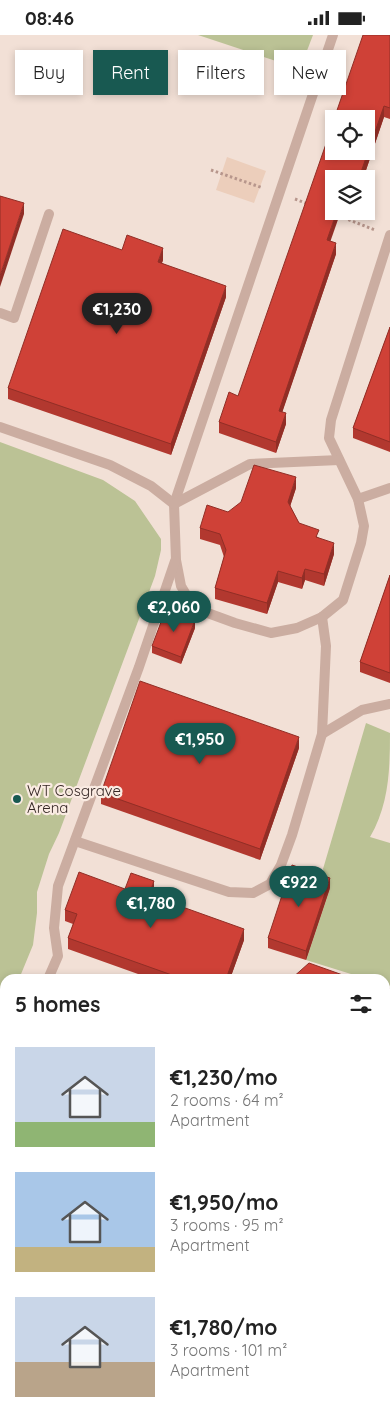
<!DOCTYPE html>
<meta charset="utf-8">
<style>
:root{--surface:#fff;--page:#f6f6f6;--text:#222;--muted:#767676;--accent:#185951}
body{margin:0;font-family:Quicksand,sans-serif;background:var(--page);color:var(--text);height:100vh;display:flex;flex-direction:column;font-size:19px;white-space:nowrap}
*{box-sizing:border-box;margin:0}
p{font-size:16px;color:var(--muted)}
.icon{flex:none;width:28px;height:28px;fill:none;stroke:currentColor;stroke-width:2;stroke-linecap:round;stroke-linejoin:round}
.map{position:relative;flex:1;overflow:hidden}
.panel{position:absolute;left:0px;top:939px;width:390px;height:446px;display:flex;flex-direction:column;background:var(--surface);border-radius:15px 15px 0 0;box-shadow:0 2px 8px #0003}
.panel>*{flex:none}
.top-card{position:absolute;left:15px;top:15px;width:360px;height:45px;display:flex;gap:10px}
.buttons{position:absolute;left:325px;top:75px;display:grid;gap:10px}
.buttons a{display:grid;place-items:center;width:50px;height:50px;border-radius:0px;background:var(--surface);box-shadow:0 2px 8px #0003;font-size:25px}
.price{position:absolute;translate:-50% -42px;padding:0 11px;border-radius:18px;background:var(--accent);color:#fff;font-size:16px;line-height:32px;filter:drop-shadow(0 1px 2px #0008)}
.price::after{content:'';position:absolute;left:50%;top:30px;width:15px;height:11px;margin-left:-8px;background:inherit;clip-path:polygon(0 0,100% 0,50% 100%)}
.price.current{background:#222;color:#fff}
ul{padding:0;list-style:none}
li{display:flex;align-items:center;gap:15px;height:125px;padding:0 15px}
li span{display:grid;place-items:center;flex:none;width:140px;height:100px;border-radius:0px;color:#555}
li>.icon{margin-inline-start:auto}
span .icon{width:60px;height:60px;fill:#fffc;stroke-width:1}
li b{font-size:21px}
h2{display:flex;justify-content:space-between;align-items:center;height:60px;padding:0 15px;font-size:21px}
.chip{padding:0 18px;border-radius:0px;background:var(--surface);box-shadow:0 2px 8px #0003;font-size:18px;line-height:45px}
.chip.current{background:var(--accent);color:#fff}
.status{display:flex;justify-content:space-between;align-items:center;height:35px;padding:0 25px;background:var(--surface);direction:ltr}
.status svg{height:14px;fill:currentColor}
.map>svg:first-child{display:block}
.green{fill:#bbc295}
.plaza{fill:#eccebb}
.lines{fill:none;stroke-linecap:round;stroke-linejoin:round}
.path{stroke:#b7968c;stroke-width:3;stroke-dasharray:2.5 2.5;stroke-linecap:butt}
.service{stroke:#cbada1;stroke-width:10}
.rail-casing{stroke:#352725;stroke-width:5.5}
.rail{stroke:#faebe2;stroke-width:4;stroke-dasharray:11;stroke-linecap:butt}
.wall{fill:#b2382f}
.shaded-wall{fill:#912e26}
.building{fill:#cf4137;stroke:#912e26}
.poi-dot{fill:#185951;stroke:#faebe2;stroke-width:2}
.labels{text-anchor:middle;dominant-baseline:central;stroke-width:4.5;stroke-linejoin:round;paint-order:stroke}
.poi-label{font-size:15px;fill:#352725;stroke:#faebe2;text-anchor:start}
</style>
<div class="status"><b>08:46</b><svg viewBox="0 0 49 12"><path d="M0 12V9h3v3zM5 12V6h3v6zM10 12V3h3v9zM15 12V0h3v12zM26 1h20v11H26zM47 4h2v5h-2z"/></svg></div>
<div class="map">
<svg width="390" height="1384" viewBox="0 0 390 1384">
<rect width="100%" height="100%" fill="#f2e0d6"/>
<g class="green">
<path d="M198,0H313L300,34Z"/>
<path d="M0,407L103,445L135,466L161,504V515L155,541L59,798L49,819L37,857V878L33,910L19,944H5V964L0,969Z"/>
<path d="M366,688L390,698C390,734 389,770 370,802L390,808V951L385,949V944H367L306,925L330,853L323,834Z"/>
</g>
<path class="plaza" d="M227,122L266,136L254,168L216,155Z"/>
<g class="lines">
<g class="path">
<path d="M211,135L263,153"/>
<path d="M295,164L308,169"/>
<path d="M339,181L375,195"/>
</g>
<g class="service">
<path d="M333,0L174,469L176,525L181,551L194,573L235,588L271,598L297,593L322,582L343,565L361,508L364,491L358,464L329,403L331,385L390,200"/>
<path d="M0,278L14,283L49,179"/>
<path d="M0,392L110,430L151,451L174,469"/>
<path d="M358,464L390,453"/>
<path d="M174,469L250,429L339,425"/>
<path d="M322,699L362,675L390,669"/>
<path d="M75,806L229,857L253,858L270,849L281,830L292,800L322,699L326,611L322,582"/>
<path d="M48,944L58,921L54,893L58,851L139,632L175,526"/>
<path d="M0,997L5,992"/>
<path d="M0,1215L5,1218"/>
<path d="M103,1380L105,1384"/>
</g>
<g class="rail-casing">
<g id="rail">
<path d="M385,1287L390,1281"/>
<path d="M385,1306L390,1300"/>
<path d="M288,1384L293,1380"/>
<path d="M307,1384L312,1380"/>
</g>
</g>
<use href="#rail" class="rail"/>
</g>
<g class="wall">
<path d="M390,0V84L384,82L363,144H334L330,206L336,219L282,377L286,389L276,418L219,398V387L238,361Z"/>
<path d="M122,215L163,225L162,228L226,262L171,420L8,364V353Z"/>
<path d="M390,292V417L353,403V393Z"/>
<path d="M296,453L290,471L299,488L319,503L334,519L324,551L305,545L302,554L278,547L267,579L215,564V553L224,522L220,510L200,504V493L228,477Z"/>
<path d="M390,540V648L360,637V627Z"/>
<path d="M195,593L181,629L152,618V611Z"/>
<path d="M299,713L260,825L101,769V758Z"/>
<path d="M330,853L306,925L268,913V903Z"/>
<path d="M125,854L154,857L153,861L244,905L230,944H152L68,914V903L73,889L65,886V875Z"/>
</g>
<g class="shaded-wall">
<path d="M384,71V82L363,144H359Z"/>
<path d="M24,168V179L0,252V241Z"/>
<path d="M337,176H341L327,216V205Z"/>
<path d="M336,208V219L279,387V376Z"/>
<path d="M163,213V225L158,238V227Z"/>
<path d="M226,251V262L171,420V409Z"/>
<path d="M286,378V389L276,418V407Z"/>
<path d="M296,442V453L288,478V467Z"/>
<path d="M334,508V519L324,551V539Z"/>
<path d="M305,534V545L302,554V543Z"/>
<path d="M278,536V547L267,579V568Z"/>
<path d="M195,585V593L181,629V622Z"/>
<path d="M299,702V713L260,825V814Z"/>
<path d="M330,843V853L306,925V916Z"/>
<path d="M154,846V857L149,871V860Z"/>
<path d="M244,894V905L230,944H226Z"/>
<path d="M390,1059V1068L385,1081V1072Z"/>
<path d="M5,1135V1146L0,1150V1139Z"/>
</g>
<g class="building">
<path d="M363,0H390V73L384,71L359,143L349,139L348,144H334V176H337L327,205L336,208L279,376L286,378L276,407L219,387L229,357L238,361L334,86V116H366V84H334Z"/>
<path d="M0,161L24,168L0,241Z"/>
<path d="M63,194L122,215L127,200L163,213L158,227L226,251L171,409L8,353Z"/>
<path d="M390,292V407L353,393Z"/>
<path d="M254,430L296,442L288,467L299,488L319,495L316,502L334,508L324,539L305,534L302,543L278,536L267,568L215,553L226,515L220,499L200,493L207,470L228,477L241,467Z"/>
<path d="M390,540V638L360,627Z"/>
<path d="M166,574L195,585L181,622L152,611Z"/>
<path d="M140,646L299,702L260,814L101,758Z"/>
<path d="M292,830L330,843L306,916L268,903Z"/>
<path d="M79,837L125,854L131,838L154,846L149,860L244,894L226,944H183L68,903L77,879L65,875Z"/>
<path d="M309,928L354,944H291Z"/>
<path d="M385,952L390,954V1059L385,1072Z"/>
<path d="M5,1044V1135L0,1139V1048Z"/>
<path d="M0,1224L5,1232V1380H89L92,1384H0Z"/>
</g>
<circle class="poi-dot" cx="17" cy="764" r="5"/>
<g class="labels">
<g class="poi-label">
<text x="27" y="755">WT Cosgrave<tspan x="27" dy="17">Arena</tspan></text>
</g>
</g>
</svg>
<div class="buttons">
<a><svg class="icon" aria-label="locate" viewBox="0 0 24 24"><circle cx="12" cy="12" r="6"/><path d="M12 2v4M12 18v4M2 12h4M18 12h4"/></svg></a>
<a><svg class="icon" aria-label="layers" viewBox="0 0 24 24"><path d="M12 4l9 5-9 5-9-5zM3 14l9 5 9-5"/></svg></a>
</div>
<b class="price current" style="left:117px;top:300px">€1,230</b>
<b class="price" style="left:174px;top:598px">€2,060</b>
<b class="price" style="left:200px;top:730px">€1,950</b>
<b class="price" style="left:299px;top:873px">€922</b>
<b class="price" style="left:151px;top:894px">€1,780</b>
<div class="top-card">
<a class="chip">Buy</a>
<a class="chip current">Rent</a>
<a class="chip">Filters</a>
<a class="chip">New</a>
</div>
<section class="panel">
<h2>5 homes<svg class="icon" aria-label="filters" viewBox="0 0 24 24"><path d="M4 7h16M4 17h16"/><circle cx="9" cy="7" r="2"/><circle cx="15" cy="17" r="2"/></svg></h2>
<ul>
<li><span style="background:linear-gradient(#c9d6e8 75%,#8fb573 0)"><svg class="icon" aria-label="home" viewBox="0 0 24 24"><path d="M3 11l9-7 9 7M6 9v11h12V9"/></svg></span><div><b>€1,230/mo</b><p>2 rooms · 64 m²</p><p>Apartment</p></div></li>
<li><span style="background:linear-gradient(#a9c7e8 75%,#c2b280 0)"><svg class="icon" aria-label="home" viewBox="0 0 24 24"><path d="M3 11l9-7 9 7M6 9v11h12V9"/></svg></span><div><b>€1,950/mo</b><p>3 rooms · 95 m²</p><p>Apartment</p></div></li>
<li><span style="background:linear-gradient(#c9d6e8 65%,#b9a48a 0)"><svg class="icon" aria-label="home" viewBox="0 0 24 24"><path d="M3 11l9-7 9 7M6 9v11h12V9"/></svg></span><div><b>€1,780/mo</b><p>3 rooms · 101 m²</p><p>Apartment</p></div></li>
</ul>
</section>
</div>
